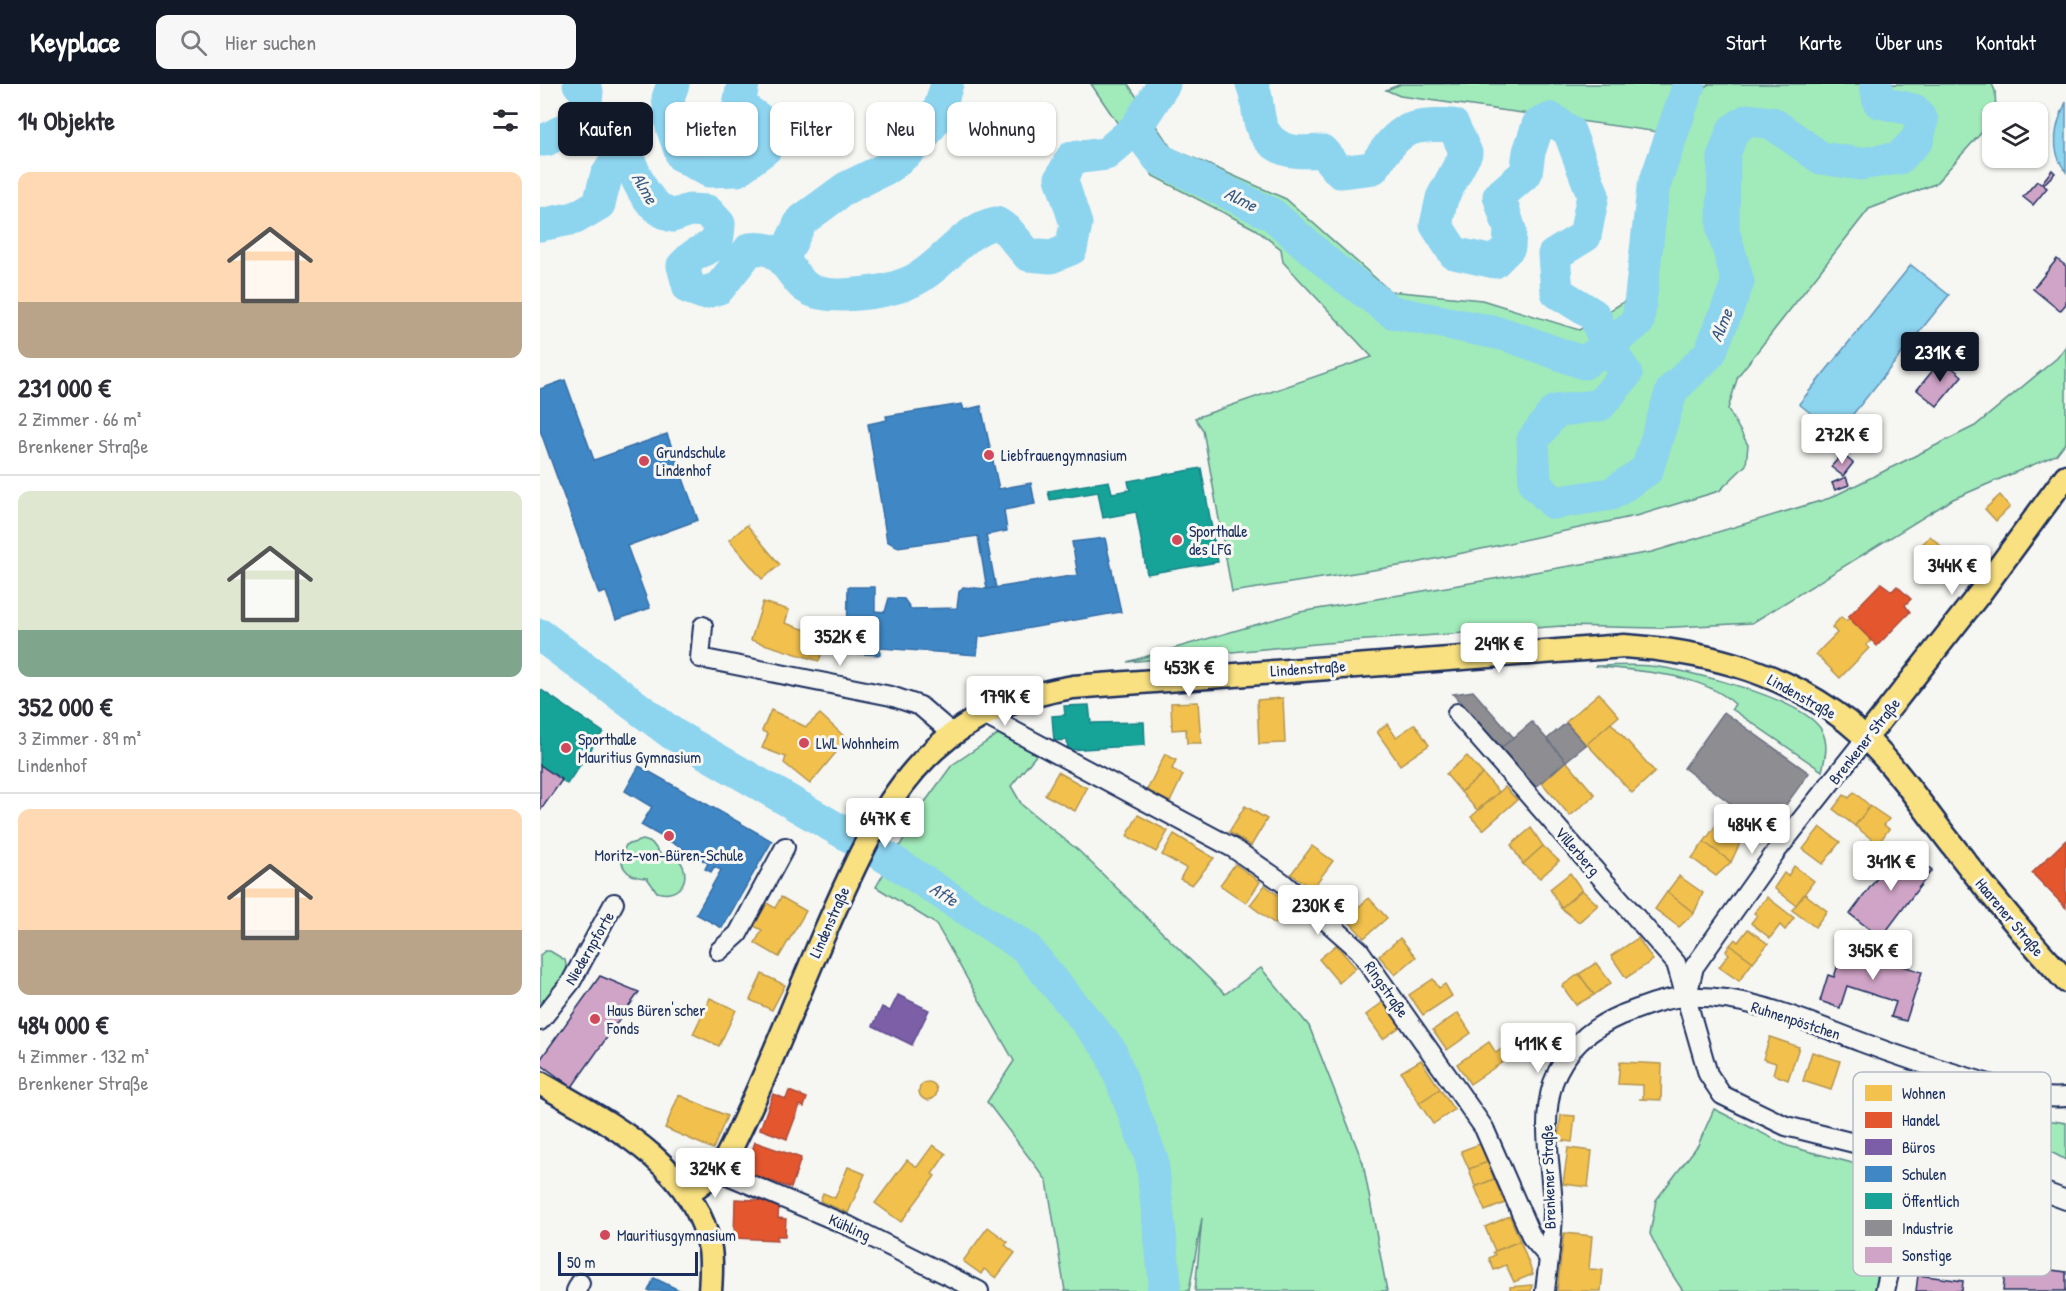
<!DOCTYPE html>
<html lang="de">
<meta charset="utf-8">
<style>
:root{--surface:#fff;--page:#f7f7f7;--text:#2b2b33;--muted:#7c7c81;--line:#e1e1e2;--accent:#111827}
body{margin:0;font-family:"Patrick Hand",sans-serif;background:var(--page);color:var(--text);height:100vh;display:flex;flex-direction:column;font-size:22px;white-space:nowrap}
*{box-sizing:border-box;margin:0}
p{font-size:20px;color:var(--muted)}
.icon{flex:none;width:33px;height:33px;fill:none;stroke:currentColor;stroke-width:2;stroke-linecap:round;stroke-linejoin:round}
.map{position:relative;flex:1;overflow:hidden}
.drawer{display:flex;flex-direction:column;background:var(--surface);width:540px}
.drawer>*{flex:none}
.guide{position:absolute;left:18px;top:18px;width:570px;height:54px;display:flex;gap:12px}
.buttons{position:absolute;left:1442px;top:18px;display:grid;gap:12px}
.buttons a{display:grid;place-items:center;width:66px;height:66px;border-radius:12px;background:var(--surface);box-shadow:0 2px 4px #0004;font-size:30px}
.scale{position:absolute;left:18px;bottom:15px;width:140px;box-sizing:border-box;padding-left:6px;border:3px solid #1b2f5e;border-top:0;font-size:16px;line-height:21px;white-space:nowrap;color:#1b2f5e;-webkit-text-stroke:4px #f6f6f2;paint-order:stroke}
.price{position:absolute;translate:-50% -51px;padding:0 14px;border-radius:6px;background:#fff;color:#222;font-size:20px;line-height:39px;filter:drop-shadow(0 2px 3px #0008)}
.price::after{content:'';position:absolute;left:50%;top:36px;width:18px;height:14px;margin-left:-9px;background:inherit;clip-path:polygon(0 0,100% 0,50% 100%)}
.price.active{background:var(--accent);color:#fff}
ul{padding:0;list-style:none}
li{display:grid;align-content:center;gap:12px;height:318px;padding:0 18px}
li+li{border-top:2px solid var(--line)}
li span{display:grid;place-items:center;height:186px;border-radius:12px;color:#555}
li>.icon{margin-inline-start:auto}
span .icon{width:108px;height:108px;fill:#fffc;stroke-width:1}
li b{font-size:26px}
h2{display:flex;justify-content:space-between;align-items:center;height:72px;padding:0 18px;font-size:26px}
.tag{padding:0 21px;border-radius:12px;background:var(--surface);box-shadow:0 2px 4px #0004;font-size:21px;line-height:54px}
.tag.active{background:var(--accent);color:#fff}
header{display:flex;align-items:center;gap:36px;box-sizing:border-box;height:84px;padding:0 30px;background:var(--accent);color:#fff}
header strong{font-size:28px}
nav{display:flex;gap:33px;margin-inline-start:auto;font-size:21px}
.search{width:420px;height:54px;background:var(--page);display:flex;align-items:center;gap:15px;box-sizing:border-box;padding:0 21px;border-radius:12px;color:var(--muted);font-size:22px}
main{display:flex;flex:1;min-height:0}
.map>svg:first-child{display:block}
.green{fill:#a1eab9;stroke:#5e8c8c;stroke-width:1.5}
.water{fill:#8dd4ef;stroke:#5f92b5;stroke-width:1.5}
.homes{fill:#f2c14e;stroke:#b29553;stroke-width:1.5}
.shops{fill:#e4572e;stroke:#a84b3c;stroke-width:1.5}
.offices{fill:#7b5ea7;stroke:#5e5091;stroke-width:1.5}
.schools{fill:#3f88c5;stroke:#346da6;stroke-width:1.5}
.public{fill:#17a398;stroke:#188087;stroke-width:1.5}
.industry{fill:#8d8d92;stroke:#6b7182;stroke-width:1.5}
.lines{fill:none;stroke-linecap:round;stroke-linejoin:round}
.river{stroke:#8dd4ef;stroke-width:33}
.building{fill:#d0a4c7;stroke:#1b2f5e;stroke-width:1.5}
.minor-casing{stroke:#1b2f5e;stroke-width:22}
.major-casing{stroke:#1b2f5e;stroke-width:27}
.minor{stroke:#f6f6f2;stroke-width:18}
.major{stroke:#f9e181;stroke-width:22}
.poi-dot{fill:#d1495b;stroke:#f6f6f2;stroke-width:2}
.labels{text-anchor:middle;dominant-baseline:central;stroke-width:6;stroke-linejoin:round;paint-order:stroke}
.poi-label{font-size:16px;fill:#1b2f5e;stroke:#f6f6f2;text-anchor:start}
.street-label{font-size:16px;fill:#1b2f5e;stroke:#f6f6f2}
.water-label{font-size:18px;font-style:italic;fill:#385882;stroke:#f6f6f2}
.key{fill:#f6f6f2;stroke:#b4bac6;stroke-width:1.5}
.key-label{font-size:16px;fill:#1b2f5e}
</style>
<header>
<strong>Keyplace</strong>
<div class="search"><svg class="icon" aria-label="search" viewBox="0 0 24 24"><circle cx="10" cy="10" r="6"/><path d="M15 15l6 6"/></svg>Hier suchen</div>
<nav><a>Start</a><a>Karte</a><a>Über uns</a><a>Kontakt</a></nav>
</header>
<main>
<section class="drawer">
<h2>14 Objekte<svg class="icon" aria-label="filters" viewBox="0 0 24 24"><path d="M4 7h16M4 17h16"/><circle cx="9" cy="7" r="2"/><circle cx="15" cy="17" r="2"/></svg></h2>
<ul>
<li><span style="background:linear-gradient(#ffd9b3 70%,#b9a48a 0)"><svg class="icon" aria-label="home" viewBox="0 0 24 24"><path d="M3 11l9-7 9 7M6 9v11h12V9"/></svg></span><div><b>231 000 €</b><p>2 Zimmer · 66 m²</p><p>Brenkener Straße</p></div></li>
<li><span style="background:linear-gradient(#dfe7d0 75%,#7fa58c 0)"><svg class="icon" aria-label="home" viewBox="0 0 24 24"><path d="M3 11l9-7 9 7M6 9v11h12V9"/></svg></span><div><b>352 000 €</b><p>3 Zimmer · 89 m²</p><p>Lindenhof</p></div></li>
<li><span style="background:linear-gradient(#ffd9b3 65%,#b9a48a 0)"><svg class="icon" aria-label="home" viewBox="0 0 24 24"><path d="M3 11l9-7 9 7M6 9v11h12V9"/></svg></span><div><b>484 000 €</b><p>4 Zimmer · 132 m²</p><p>Brenkener Straße</p></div></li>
</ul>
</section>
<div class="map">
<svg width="1526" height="1207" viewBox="0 0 1526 1207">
<rect width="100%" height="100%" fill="#f6f6f2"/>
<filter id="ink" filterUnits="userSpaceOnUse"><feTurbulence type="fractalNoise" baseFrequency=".0167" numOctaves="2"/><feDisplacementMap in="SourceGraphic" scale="12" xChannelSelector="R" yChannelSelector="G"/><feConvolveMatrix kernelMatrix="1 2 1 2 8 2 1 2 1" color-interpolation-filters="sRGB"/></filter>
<g filter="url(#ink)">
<g class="green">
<path d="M551,0H588L631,64L746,115L850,207L942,216L1039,246L1090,214L1103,102L1119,48L860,12L846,6L861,0H1138L1119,48L1146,56L1161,5L1169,0H1452L1455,7L1456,28H1452V37L1395,100L1329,125L1198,292L1188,325L1208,361L1206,381L1179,407L1100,431L871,480L692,508L663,346L655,334L832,273L743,178L741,165L715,145L613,92Z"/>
<path d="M1526,262V358L1516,371L1413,415L1212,539L1116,544L1022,542L786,559L587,578L760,528L1112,468L1290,414L1435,342L1517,274Z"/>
<path d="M1055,582C1073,582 1092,580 1110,582C1146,585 1266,615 1282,647C1289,661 1285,674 1282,687L1192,625L1195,620C1159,588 1100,588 1055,582Z"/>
<path d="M466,645L497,670L471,702L482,721L539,767L685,910L721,884L769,942L823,1079L847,1207H655L662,1134L649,1207H525L507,1097L447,1018L474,977L396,840L336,803L385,718L412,681Z"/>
<path d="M103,756L112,759L121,771L140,777C153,795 138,815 117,808L107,794C85,794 76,780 86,761Z"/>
<path d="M5,867H10L25,876L28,890L0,924V871Z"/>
<path d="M1174,1025L1248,1062L1384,1098L1390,1109L1340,1160L1336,1207H1143L1124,1178L1110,1150L1116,1116L1158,1061Z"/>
<path d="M1500,1035L1526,1039V1076L1494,1059Z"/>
</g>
<g class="water">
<path d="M1526,18V88C1509,66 1515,41 1526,18Z"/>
<path d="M1371,181L1409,211L1297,350L1259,320Z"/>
</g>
<g class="homes">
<path d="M1460,411L1470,423L1456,437L1445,425Z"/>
<path d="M207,441L240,481L222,495L189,456Z"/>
<path d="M1390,452L1416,476L1394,499L1375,481L1384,472L1377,466Z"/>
<path d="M223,518L249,526L245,539L287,553L279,577L211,556Z"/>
<path d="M1301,533L1306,537L1309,534L1332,556L1326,561L1329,564L1300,594L1276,570L1297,549L1292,543Z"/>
<path d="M1059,609L1079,632L1046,661L1026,638Z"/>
<path d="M743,614L745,659L719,660L717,616Z"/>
<path d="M658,618L661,659H647L646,645L632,646L631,619Z"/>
<path d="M231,626L266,643L280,630L307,655L270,700L244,679L246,673L222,664L228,650L222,647Z"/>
<path d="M1071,639L1115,688L1092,709L1047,660Z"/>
<path d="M847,640L856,653L875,640L889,661L860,681L837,648Z"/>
<path d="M625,670L636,676L632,685L643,691L630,718L607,706Z"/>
<path d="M927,672L943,690L921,708L906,690Z"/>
<path d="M1026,677L1055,711L1030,732L1002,699Z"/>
<path d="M518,688L547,704L535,727L505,711Z"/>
<path d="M943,690L959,708L937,726L921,708Z"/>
<path d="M965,703L977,716L943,746L931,733Z"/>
<path d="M1314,708L1330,722L1315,742L1293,725L1304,711L1309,714Z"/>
<path d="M705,722L727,735L711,762L689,748Z"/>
<path d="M1330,722L1349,735L1344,741L1349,745L1338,760L1315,742Z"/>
<path d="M598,731L628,747L616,768L587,752Z"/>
<path d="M1176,741L1200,759L1191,778L1164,758Z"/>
<path d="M1280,743L1300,758L1283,780L1263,765Z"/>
<path d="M991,744L1003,762L983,780L971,761Z"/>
<path d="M634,750L674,774L652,801L640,795L646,784L622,771Z"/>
<path d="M1164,758L1191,778L1176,792L1152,774Z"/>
<path d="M772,762L793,777L772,805L751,790Z"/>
<path d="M1003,762L1019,777L1000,794L983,780Z"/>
<path d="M695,780L720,798L706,819L680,801Z"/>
<path d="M1254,782L1274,797L1256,821L1234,804L1244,789L1248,792Z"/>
<path d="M1030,789L1042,806L1021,824L1010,805Z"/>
<path d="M1139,792L1163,809L1154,829L1127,808Z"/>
<path d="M725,801L749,820L735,840L710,821Z"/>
<path d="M1042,806L1058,821L1039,838L1021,824Z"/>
<path d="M1127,808L1154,829L1139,843L1115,825Z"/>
<path d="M1265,810L1287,827L1275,843L1252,826Z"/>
<path d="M241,813L266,827L239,873L215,859L222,846L214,842L227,819L235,824Z"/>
<path d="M1227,813L1254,834L1245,846L1240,841L1230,854L1211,839L1217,831L1214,829Z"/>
<path d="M829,814L847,834L824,854L806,834Z"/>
<path d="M1208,845L1228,860L1213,878L1190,861L1195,855L1198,858Z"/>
<path d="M860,854L876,873L855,891L839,872Z"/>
<path d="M1098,854L1113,876L1086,894L1071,872Z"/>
<path d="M796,861L816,884L799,899L779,875Z"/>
<path d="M1190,861L1213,878L1199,897L1179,883L1189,870L1186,867Z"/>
<path d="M1056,879L1071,899L1054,911L1039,890Z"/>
<path d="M222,890L245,901L232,926L210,916Z"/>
<path d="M1039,890L1054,911L1036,921L1022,902Z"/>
<path d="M893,895L899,904L905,900L912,912L883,931L869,911Z"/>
<path d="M170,914L196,926L179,962L153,950Z"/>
<path d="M843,918L861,942L843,955L826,931Z"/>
<path d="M918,929L931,949L907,966L893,946Z"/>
<path d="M1230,953L1259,963L1248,996L1233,990L1236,979L1223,975Z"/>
<path d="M949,958L956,969L964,963L970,973L930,1000L917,980Z"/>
<path d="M1272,968L1300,977L1291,1006L1263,997Z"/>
<path d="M881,976L900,1005L879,1019L861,988Z"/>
<path d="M1080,978L1122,980L1121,1016L1099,1015H1103V1001L1078,1000Z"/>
<circle cx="388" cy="1007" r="9"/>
<path d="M900,1005L914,1026L893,1040L879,1019Z"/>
<path d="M139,1011L187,1032L173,1065L125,1044Z"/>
<path d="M1021,1031L1035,1032L1032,1058L1018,1056Z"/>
<path d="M940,1060L948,1078L929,1085L921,1067Z"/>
<path d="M393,1061L406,1070L392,1090L395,1092L361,1138L335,1119L367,1076L377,1083Z"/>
<path d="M1028,1064L1052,1067L1048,1103L1023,1100Z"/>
<path d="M948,1078L954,1095L935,1103L929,1085Z"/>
<path d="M308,1083L325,1090L308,1129L280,1117L283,1109L295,1114Z"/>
<path d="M954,1095L965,1119L945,1127L935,1103Z"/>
<path d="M970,1132L980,1157L955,1167L945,1143Z"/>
<path d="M448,1143L468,1158L465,1161L475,1169L456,1194L444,1185L441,1190L423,1177Z"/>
<path d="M1024,1149L1052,1152L1049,1185L1063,1186L1061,1207H1017Z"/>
<path d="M980,1157L993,1190L974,1198L966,1181L954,1186L949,1174L955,1171L953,1168Z"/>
<path d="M992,1201L991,1207H970V1203Z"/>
</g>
<g class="shops">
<path d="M1341,499L1352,507L1357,502L1371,515L1365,521L1370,528L1337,562L1308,533Z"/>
<path d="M1526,756V824L1492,789Z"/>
<path d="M249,1007L267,1014L264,1023L260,1021L247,1055L220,1045L233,1010L246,1015Z"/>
<path d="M215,1058L261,1074L251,1104L205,1088Z"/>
<path d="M195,1115L239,1117L238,1134L246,1135L245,1152H237V1156L194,1154Z"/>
</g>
<path class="offices" d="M358,911L389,926L372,961L333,942L342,923L350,927Z"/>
<g class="schools">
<path d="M25,296L54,376L127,350L158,436L87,462L110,524L76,536L66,508L59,510L0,346V305Z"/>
<path d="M422,320L424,326L441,322L459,405L491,399L495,420L464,426L467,447L446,451L456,504L447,505L438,452L357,463L347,457L328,340L347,336L346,332Z"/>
<path d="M565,454L581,528L439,553L437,571L340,564V571L307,569L308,503H335V527L345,528L349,514L364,515L371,525L417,524L419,508L423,503L447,505L538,491L532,458Z"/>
<path d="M99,682L232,757L182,844L156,830L181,786L174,783L171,788L165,785L168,779L101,741L112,723L85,707Z"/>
<path d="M114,1194L141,1207H108Z"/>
</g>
<g class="public">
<path d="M661,384L678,478L607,490L596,428L563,434L558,408L510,416L508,407L569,397L572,409L590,406L588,397Z"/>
<path d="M0,605L63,648L27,700L0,681Z"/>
<path d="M549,621L551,639L604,638L605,661L528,666L527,656L514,657L512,632L525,631L524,622Z"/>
</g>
<g class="industry">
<path d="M933,607L974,654L962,663L946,649L913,610Z"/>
<path d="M1184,628L1269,689L1227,747L1144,684Z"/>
<path d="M992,638L1026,677L995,704L961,664Z"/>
<path d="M1026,639L1046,661L1026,677L1007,655Z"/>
</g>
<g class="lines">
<g class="river">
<path d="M133,0L128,14L132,43L142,72L169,87L197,86L225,65L219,35L199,21L203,0"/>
<path d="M712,0C719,14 716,33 723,46C736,70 759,69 782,67L800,88L833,84C861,43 864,42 913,41L926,69L902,114L896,141L914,169L954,178L969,163L970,146L959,112L986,89L989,68L998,41L1011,35L1029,47L1053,111L1045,152L1014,171L1017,208L1054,231L1067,261L1086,290L1060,321L1015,327L993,356L995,400L1014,419L1071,410L1107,386L1132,306L1170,269L1198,198L1183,146L1184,71L1193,46L1208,36L1232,39L1281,74L1320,80L1359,74L1378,55L1382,37L1374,26L1339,18L1336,0"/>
<path d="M596,44L619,75L733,131L793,184L852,228L967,251L1044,279L1098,238L1113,105L1149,0"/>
<path d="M0,56H6L44,35L47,8L39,0"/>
<path d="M0,141L35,134L59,120L66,93L75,79L91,81C100,103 109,123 132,132L150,126L167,127L179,140C178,163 177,159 158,169C153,171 147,178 143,182L149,204L163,209L179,204L210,165C243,161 244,182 263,201C273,210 289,211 302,211C327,210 356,207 378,194C405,179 425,145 456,139L467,146L488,171L511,173L531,165L536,140L521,94L532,74L566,70L596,44L624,0"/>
<path d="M244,173L261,137L306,104L349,83L379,58L397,33L407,0"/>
<path d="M0,551L133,650L351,776L486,864L570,966L612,1076L625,1197L623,1207"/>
</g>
</g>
<g class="building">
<path d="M1512,86L1515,89L1503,101L1507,104L1493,121L1483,113L1497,97L1501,100Z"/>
<path d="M1517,175L1526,182V220L1520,227L1493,205Z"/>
<path d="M1402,275L1422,292L1397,322L1377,306Z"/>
<path d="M1302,370L1313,379L1303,392L1291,383Z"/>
<path d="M1306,393L1309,401L1295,406L1292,399Z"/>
<path d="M0,681L22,696L0,727Z"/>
<path d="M1361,762L1392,786L1341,854L1310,830Z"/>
<path d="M1304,863L1382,888L1366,937L1351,933L1356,918L1307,902L1300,924L1280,917L1288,891L1294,893Z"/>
<path d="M60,892L99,908L32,1003L0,980V976Z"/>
<path d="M1466,1180L1526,1188V1207H1463Z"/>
<path d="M1378,1191L1423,1197L1422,1207H1376Z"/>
</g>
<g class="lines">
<g class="minor-casing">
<g id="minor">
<path d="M163,542L160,574L351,612L380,622L413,650"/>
<path d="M917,629L1136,879L1168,990L1182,1011L1246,1042L1494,1104L1526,1116"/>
<path d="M444,631L693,764L742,798L819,866L944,1044L992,1154L1009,1174"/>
<path d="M179,867L198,850L245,763"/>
<path d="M1147,912L1154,883L1235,769L1326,654"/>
<path d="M0,937L31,898L74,819"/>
<path d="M178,1087L309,1142L439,1207"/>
<path d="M36,1207L40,1199"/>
<path d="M1005,1207C1008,1180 1013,1152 1013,1126C1012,1083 1000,1041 1013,999C1024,967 1050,944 1081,931C1103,923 1123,914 1146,913C1207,910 1265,937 1321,958C1358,972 1395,984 1433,995C1463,1004 1494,1016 1526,1013"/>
<path d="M1345,1207L1355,1164L1414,1085"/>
</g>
</g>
<g class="major-casing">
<g id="major">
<path d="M1326,654L1440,509L1526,392"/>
<path d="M0,999C67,1038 155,1081 170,1165C172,1179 171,1193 170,1207"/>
<path d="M147,1110L178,1087L187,1072C225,997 254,918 287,843C342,718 385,627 533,603L1084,562C1159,567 1231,584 1294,628C1340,659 1373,710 1406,753C1444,803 1484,851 1526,897"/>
</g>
</g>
<use href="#minor" class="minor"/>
<use href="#major" class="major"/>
</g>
</g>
<g class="poi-dot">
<circle cx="449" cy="371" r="6"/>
<circle cx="104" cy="377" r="6"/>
<circle cx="637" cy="456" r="6"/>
<circle cx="264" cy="659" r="6"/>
<circle cx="26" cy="664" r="6"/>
<circle cx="129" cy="752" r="6"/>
<circle cx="55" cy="935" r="6"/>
<circle cx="65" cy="1151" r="6"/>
</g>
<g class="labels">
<g class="poi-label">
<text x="116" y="368">Grundschule<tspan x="116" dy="18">Lindenhof</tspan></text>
<text x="461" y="371">Liebfrauengymnasium</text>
<text x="649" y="447">Sporthalle<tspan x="649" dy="18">des LFG</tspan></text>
<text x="38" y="655">Sporthalle<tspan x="38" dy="18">Mauritius Gymnasium</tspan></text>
<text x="276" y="659">LWL Wohnheim</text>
<text x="129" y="771" text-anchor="middle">Moritz-von-Büren-Schule</text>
<text x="67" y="926">Haus Büren'scher<tspan x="67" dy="18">Fonds</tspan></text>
<text x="77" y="1151">Mauritiusgymnasium</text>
</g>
<g class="street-label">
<text transform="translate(768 584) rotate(-4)">Lindenstraße</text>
<text transform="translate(1262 612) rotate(29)">Lindenstraße</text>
<text transform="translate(1324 657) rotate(-52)">Brenkener Straße</text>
<text transform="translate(1038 767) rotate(49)">Villerberg</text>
<text transform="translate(1470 833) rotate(50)">Haarener Straße</text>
<text transform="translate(289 838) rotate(-66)">Lindenstraße</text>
<text transform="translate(49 864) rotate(-60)">Niedernpforte</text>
<text transform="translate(847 905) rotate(55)">Ringstraße</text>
<text transform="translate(1256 936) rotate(18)">Ruhnenpöstchen</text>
<text transform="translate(1008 1093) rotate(-92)">Brenkener Straße</text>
<text transform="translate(310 1143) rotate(24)">Kühling</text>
</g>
<g class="water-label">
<text transform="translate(105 104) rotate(60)">Alme</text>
<text transform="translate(701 115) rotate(26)">Alme</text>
<text transform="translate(1181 241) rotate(-68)">Alme</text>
<text transform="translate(404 810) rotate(33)">Afte</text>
</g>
</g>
<rect x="1313" y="988" width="198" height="204" rx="9" class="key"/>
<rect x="1325" y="1001" width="27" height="16" fill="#f2c14e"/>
<rect x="1325" y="1028" width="27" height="16" fill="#e4572e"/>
<rect x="1325" y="1055" width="27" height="16" fill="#7b5ea7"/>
<rect x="1325" y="1082" width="27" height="16" fill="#3f88c5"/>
<rect x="1325" y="1109" width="27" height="16" fill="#17a398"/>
<rect x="1325" y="1136" width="27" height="16" fill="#8d8d92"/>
<rect x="1325" y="1163" width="27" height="16" fill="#d0a4c7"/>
<g class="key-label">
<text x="1362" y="1015">Wohnen</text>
<text x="1362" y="1042">Handel</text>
<text x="1362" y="1069">Büros</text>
<text x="1362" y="1096">Schulen</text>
<text x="1362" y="1123">Öffentlich</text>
<text x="1362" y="1150">Industrie</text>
<text x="1362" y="1177">Sonstige</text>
</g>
</svg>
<div class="buttons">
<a><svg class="icon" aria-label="layers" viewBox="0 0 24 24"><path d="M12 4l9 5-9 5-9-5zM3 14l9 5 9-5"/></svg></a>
</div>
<div class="scale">50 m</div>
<b class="price active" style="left:1400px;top:299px">231K €</b>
<b class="price" style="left:1302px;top:381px">272K €</b>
<b class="price" style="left:1412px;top:512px">344K €</b>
<b class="price" style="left:300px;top:583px">352K €</b>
<b class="price" style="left:959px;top:590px">249K €</b>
<b class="price" style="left:649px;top:614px">453K €</b>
<b class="price" style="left:465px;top:643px">179K €</b>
<b class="price" style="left:345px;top:765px">647K €</b>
<b class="price" style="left:1212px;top:771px">484K €</b>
<b class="price" style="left:1351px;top:808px">341K €</b>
<b class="price" style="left:778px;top:852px">230K €</b>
<b class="price" style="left:1333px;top:897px">345K €</b>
<b class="price" style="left:998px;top:990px">411K €</b>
<b class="price" style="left:175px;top:1115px">324K €</b>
<div class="guide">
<a class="tag active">Kaufen</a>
<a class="tag">Mieten</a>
<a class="tag">Filter</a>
<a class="tag">Neu</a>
<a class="tag">Wohnung</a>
</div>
</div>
</main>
